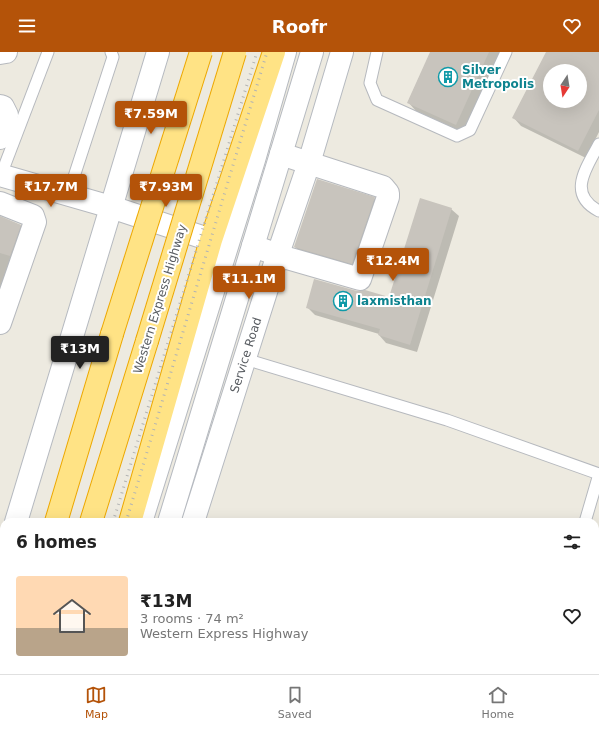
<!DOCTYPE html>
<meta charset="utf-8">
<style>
:root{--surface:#fff;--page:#f6f6f6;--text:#222;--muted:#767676;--line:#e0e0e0;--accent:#b45309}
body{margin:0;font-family:"DejaVu Sans",sans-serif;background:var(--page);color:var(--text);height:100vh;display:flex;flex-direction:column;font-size:15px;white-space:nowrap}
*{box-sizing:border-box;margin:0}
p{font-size:13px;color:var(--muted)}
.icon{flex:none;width:22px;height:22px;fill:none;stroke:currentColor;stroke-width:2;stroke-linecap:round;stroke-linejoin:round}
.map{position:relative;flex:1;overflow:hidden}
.sheet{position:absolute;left:0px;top:466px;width:599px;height:156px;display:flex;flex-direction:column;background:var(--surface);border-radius:12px 12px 0 0;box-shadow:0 4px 16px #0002}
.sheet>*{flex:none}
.needle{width:26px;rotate:192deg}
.buttons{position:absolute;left:543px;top:12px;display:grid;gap:8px}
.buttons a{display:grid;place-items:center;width:44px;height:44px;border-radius:50%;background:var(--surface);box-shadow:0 4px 16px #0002;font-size:20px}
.price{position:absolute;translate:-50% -34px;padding:0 9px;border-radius:4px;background:var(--accent);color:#fff;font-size:13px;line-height:26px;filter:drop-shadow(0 1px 2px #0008)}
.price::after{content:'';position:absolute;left:50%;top:24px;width:12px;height:9px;margin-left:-6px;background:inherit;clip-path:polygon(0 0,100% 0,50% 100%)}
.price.on{background:#222;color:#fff}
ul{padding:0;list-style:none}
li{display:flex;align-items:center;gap:12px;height:100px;padding:0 16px}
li+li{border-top:1px solid var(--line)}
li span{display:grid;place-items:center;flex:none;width:112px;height:80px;border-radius:4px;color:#555}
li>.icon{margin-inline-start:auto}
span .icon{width:48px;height:48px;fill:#fffc;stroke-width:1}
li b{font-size:17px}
h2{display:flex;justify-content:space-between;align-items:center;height:48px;padding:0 16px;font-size:17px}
header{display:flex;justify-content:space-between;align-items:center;height:52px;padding:0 16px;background:var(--accent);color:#fff;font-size:18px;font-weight:600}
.tabs{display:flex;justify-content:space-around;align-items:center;height:56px;border-top:1px solid var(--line);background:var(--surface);font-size:11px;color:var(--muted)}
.tabs a{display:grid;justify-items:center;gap:2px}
.tabs .on{color:var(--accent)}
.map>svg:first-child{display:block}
.shadow{fill:#0003;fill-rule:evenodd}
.building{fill:#c8c4bd;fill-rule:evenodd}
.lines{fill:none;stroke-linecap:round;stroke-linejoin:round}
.lane-casing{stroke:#b6b9be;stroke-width:13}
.street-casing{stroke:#b6b9be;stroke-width:24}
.secondary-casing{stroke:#b6bac0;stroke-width:24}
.highway-casing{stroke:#eda800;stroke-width:24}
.lane{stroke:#fff;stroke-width:11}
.street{stroke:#fff;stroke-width:22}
.secondary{stroke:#fff;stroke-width:22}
.highway{stroke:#ffe385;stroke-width:22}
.rail{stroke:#b2b3b3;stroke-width:3;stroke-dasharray:1 5;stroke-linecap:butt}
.highway-bridge-casing{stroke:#eda800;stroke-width:24;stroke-linecap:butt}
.highway-bridge{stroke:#ffe385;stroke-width:22}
.labels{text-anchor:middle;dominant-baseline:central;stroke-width:4;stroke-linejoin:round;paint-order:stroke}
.culture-label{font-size:12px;font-weight:bold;fill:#0d838f;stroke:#fff;text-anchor:start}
.street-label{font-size:12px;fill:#595d62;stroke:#fff}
</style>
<header><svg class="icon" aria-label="menu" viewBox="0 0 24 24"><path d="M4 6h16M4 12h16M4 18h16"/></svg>Roofr<svg class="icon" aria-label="heart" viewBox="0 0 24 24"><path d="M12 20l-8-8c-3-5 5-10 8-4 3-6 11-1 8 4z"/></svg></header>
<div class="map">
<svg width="599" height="622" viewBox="0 0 599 622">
<rect width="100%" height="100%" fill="#edeae0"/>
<g class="shadow">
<path d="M431,0H501L465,81L416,59L408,50Z"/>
<path d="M547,0H599V80L586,106L521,74L514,66ZM550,19H580V49H550Z"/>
<path d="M374,146L381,153L359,218L301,201L295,195Z"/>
<path d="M451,157L459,164L417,300L386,291L379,283V282L315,263L307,255L356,240L390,247Z"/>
<path d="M0,165L20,173L32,185L0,277Z"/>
<path d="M595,616L599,618V622H585L586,618H595Z"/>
</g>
<g class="building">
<path d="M430,0H489L456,73L407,51Z"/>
<path d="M546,0H599V58L578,99L512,66ZM550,19H580V49H550Z"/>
<path d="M317,127L375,145L352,212L294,195Z"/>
<path d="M420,146L452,156L410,293L378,283L380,277L306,256L314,227L357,239L365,238L389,245Z"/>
<path d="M0,164L21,173L10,204L0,201Z"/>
</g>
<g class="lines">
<g class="lane-casing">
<g id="lane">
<path d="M377,0L370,31L377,48L457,84L470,78L506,0"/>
<path d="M599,92C587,115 566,142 599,159"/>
<path d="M1,123L48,0"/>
<path d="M68,143L113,5L111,0"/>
<path d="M245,307L447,368L599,422"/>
<path d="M585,470L599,422"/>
<path d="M595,554L599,552"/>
<path d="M595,589L599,590"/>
<path d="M257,622L262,618"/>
<path d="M543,622L544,618"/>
</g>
</g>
<g class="street-casing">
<g id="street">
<path d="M0,1L6,0"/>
<path d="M0,54L3,55L7,63L0,86"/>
<path d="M0,123L111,155L211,188"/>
<path d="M0,151L33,164L35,170L0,271"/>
<path d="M253,194L287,206L360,227L388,145V141L383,135L281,102"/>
</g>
</g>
<g class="secondary-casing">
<g id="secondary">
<path d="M16,470L158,0"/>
<path d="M141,470L254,108L285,0"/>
<path d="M169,470L312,0"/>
<path id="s1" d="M193,470L278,202L309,111L342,0"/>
<path d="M0,523L4,510"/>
<path d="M121,622L122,618"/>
<path d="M145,622L147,618"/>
</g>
</g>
<g class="highway-casing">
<g id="highway">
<path d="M56,470L112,282"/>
<path d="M91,470L147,289"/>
<path d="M130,470L211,188L274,0"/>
<path d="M10,622L12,618"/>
<path d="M45,622L46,618"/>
<path d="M84,622L86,618"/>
</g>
</g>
<use href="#lane" class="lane"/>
<use href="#street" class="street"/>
<use href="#secondary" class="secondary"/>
<use href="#highway" class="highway"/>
<g class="rail">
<path d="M113,470L257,0"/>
<path d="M126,470L267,0"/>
<path d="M67,622L68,618"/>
<path d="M80,622L81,618"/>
</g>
<g class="highway-bridge-casing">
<g id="highway-bridge">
<path d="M112,282L201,0"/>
<path d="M147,289L235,0"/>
</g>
</g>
<use href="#highway-bridge" class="highway-bridge"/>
</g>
<defs>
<g id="building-ring" transform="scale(1)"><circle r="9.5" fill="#fff" stroke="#0f9aa8" stroke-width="1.5"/><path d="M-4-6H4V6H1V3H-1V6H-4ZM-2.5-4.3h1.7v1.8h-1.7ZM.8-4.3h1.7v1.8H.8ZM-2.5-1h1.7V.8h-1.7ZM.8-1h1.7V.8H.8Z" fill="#0f9aa8"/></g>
</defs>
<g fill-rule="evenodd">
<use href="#building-ring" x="448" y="25"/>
<use href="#building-ring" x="343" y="249"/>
</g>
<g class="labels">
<g class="culture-label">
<text x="462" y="18">Silver<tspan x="462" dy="14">Metropolis</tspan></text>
<text x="357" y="249">laxmisthan</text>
</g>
<g class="street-label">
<text transform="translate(160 247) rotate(-73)">Western Express Highway</text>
<text stroke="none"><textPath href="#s1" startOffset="175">Service Road</textPath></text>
</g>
</g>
</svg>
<div class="buttons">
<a><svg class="needle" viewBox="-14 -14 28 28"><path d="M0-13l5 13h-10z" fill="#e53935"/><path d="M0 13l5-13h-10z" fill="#767676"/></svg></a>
</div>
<b class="price" style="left:151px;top:83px">₹7.59M</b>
<b class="price" style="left:51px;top:156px">₹17.7M</b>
<b class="price" style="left:166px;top:156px">₹7.93M</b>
<b class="price" style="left:393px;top:230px">₹12.4M</b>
<b class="price" style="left:249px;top:248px">₹11.1M</b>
<b class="price on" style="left:80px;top:318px">₹13M</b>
<section class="sheet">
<h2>6 homes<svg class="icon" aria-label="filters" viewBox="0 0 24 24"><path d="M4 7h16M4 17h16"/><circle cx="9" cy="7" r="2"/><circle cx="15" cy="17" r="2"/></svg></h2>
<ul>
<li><span style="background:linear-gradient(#ffd9b3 65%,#b9a48a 0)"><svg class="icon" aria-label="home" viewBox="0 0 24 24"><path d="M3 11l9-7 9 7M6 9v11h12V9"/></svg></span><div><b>₹13M</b><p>3 rooms · 74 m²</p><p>Western Express Highway</p></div><svg class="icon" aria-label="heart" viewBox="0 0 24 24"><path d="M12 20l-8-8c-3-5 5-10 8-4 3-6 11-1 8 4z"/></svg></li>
</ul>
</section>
</div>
<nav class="tabs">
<a class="on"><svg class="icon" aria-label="map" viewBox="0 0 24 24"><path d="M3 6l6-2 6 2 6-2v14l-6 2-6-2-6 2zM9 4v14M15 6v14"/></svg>Map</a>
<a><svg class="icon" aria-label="saved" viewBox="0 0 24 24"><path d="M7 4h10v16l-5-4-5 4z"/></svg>Saved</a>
<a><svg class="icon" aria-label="home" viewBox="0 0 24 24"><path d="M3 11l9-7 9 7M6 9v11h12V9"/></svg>Home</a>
</nav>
